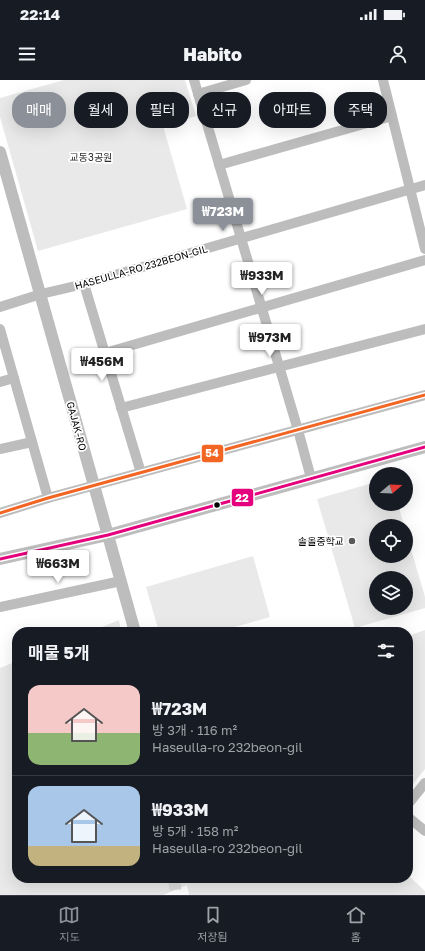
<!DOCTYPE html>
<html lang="ko">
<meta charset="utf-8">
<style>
:root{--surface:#171b24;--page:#242831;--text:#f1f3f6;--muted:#9ea1a6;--line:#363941;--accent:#8c9099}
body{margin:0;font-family:"Golos Text","Noto Sans KR",sans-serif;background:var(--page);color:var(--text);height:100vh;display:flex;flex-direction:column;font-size:15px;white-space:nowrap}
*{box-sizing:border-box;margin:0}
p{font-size:13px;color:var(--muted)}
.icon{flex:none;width:22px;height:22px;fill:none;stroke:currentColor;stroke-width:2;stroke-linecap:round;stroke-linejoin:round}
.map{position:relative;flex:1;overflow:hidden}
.details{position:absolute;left:12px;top:547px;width:401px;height:256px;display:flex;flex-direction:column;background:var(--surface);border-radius:16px;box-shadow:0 4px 16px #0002}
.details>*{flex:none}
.hud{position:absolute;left:12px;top:12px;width:401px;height:36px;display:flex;gap:8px}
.needle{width:26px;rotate:71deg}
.fabs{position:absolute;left:369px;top:387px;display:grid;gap:8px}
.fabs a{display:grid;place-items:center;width:44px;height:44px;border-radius:50%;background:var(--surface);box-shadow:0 4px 16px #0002;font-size:20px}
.price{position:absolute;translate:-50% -34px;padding:0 9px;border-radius:4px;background:#fff;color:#222;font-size:13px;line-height:26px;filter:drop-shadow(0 1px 2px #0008)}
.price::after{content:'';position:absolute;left:50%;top:24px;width:12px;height:9px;margin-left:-6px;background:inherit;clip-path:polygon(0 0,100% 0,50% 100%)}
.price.current{background:var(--accent);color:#fff}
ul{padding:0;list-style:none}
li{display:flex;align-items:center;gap:12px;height:100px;padding:0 16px}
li+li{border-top:1px solid var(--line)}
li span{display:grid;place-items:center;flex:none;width:112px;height:80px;border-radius:12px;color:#555}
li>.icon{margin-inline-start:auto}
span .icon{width:48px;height:48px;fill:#fffc;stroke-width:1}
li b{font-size:17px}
h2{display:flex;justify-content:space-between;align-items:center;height:48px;padding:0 16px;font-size:17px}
.chip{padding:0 14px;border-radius:16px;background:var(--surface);box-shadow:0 4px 16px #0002;font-size:14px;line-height:36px}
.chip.current{background:var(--accent);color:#fff}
.status{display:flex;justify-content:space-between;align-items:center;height:28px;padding:0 20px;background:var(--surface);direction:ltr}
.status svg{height:11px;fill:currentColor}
header{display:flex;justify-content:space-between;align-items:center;height:52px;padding:0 16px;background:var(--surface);font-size:18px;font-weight:800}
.tabs{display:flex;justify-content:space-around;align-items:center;height:56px;border-top:1px solid var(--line);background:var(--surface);font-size:11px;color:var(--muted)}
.tabs a{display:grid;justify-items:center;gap:2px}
.tabs .current{color:var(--accent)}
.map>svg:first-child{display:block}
.green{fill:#e9e9e9;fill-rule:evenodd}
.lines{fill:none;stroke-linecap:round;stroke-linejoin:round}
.tertiary-tunnel{stroke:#d9d9d9;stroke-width:12;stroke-dasharray:12 6;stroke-linecap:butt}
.minor{stroke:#bdbdbd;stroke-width:10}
.tertiary{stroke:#bdbdbd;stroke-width:12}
.bus-1-casing{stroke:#fff;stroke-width:6}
.bus-2-casing{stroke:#fff;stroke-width:6}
.bus-1{stroke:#f26522;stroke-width:3}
.bus-2{stroke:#e5007d;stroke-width:3}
.bus-dot{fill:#000;stroke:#fff;stroke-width:1.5}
.poi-dot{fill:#595959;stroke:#fff;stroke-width:1.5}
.labels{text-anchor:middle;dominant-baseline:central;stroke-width:3.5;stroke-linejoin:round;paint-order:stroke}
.park-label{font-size:10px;fill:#2e2e2e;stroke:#fff}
.street-label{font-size:10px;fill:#000;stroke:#fff}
.poi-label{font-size:10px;fill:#000;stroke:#fff;text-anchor:end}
.line-badge{stroke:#fff;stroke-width:1.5}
.badge-label{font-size:11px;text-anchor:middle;font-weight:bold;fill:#fff}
</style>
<div class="status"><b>22:14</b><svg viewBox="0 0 49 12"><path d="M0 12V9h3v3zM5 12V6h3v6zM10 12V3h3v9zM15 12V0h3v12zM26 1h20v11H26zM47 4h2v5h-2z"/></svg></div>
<header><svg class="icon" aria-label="menu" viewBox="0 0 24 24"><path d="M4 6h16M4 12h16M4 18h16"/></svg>Habito<svg class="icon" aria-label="person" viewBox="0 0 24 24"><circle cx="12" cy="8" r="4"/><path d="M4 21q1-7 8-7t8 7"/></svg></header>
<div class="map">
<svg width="425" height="815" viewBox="0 0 425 815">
<rect width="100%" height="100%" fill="#fff"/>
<g class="green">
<path d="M64,0H185L196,36L163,46L187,129L38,171L0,37V18Z"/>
<path d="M376,402V424H398L404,446H376V476H406V452L425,517V528L355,548L317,419ZM376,498H406V528H376Z"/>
<path d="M253,476L270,537L217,552H159L146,507Z"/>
<path d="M119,540L121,552H90Z"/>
<path d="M425,550V689L408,710V556Z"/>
<path d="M17,581V798H408V795L425,811V815H189L187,805L163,815H0V588Z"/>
</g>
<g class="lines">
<path class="tertiary-tunnel" d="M174,798L176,815"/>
<g class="minor">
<path d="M194,0L298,350L311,398"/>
<path d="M383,0L425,169"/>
<path d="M198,14L246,0"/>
<path d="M219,85L392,36"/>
<path d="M84,204L141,393"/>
<path d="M0,227L41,214L84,204L425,105"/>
<path d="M0,249L48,418"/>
<path d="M105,273L425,180"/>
<path d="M0,302L14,298"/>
<path d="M121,328L425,249"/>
<path d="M0,369L32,362"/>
<path d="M0,433L48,418L425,315"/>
<path d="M0,527L121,501"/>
<path d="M408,724L425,703"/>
<path d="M408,737L425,751"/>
</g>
<g class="tertiary">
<path d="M0,72C46,231 90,392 135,552"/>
<path d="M0,479L108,455L425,367"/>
</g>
<g class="bus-1-casing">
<path id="bus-1" d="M0,433L48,418L425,315"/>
</g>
<g class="bus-2-casing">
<path id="bus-2" d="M0,479L108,455L425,367"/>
</g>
<use href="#bus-1" class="bus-1"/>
<use href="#bus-2" class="bus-2"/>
</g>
<circle class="bus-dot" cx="217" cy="425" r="3.5"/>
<circle class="poi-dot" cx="352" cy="461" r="4"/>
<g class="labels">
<g class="park-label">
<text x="91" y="77">교동3공원</text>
</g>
<g class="street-label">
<text transform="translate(141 187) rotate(-16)">HASEULLA-RO 232BEON-GIL</text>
<text transform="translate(77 346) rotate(75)">GAJAK-RO</text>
</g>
<g class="poi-label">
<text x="344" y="461">솔올중학교</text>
</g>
</g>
<g class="line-badge">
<rect x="201" y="364" width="23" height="19" rx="4" fill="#f26522"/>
<rect x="231" y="408" width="23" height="19" rx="4" fill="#e5007d"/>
</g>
<g class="badge-label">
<text x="212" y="377">54</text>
<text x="242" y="422">22</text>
</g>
</svg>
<div class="fabs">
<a><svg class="needle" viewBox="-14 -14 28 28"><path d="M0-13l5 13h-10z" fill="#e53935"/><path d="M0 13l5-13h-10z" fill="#9ea1a6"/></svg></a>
<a><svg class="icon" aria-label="locate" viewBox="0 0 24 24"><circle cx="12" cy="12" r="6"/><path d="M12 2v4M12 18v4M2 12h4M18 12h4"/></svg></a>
<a><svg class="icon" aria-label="layers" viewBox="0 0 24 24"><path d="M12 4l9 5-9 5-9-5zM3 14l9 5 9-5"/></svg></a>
</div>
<b class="price current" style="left:223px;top:152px">₩723M</b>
<b class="price" style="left:262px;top:216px">₩933M</b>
<b class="price" style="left:270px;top:278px">₩973M</b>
<b class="price" style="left:102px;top:302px">₩456M</b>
<b class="price" style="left:58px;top:504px">₩663M</b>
<div class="hud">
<a class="chip current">매매</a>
<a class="chip">월세</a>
<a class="chip">필터</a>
<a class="chip">신규</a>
<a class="chip">아파트</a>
<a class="chip">주택</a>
</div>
<section class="details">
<h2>매물 5개<svg class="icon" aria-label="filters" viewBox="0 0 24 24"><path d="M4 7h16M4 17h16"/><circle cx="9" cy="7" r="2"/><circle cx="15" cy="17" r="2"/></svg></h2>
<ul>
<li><span style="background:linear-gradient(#f6c9c9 60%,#8fb573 0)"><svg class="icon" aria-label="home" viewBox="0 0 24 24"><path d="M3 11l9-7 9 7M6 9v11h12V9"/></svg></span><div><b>₩723M</b><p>방 3개 · 116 m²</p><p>Haseulla-ro 232beon-gil</p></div></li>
<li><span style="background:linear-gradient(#a9c7e8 75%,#c2b280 0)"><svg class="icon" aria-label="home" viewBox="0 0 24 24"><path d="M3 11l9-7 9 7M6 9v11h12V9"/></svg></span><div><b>₩933M</b><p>방 5개 · 158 m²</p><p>Haseulla-ro 232beon-gil</p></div></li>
</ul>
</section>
</div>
<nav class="tabs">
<a class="current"><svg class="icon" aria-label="map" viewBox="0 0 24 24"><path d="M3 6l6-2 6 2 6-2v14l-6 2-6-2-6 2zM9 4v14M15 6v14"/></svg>지도</a>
<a><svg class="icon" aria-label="saved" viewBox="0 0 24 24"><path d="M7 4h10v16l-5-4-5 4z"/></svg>저장됨</a>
<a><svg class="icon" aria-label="home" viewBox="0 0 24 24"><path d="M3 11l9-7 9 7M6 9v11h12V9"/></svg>홈</a>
</nav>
